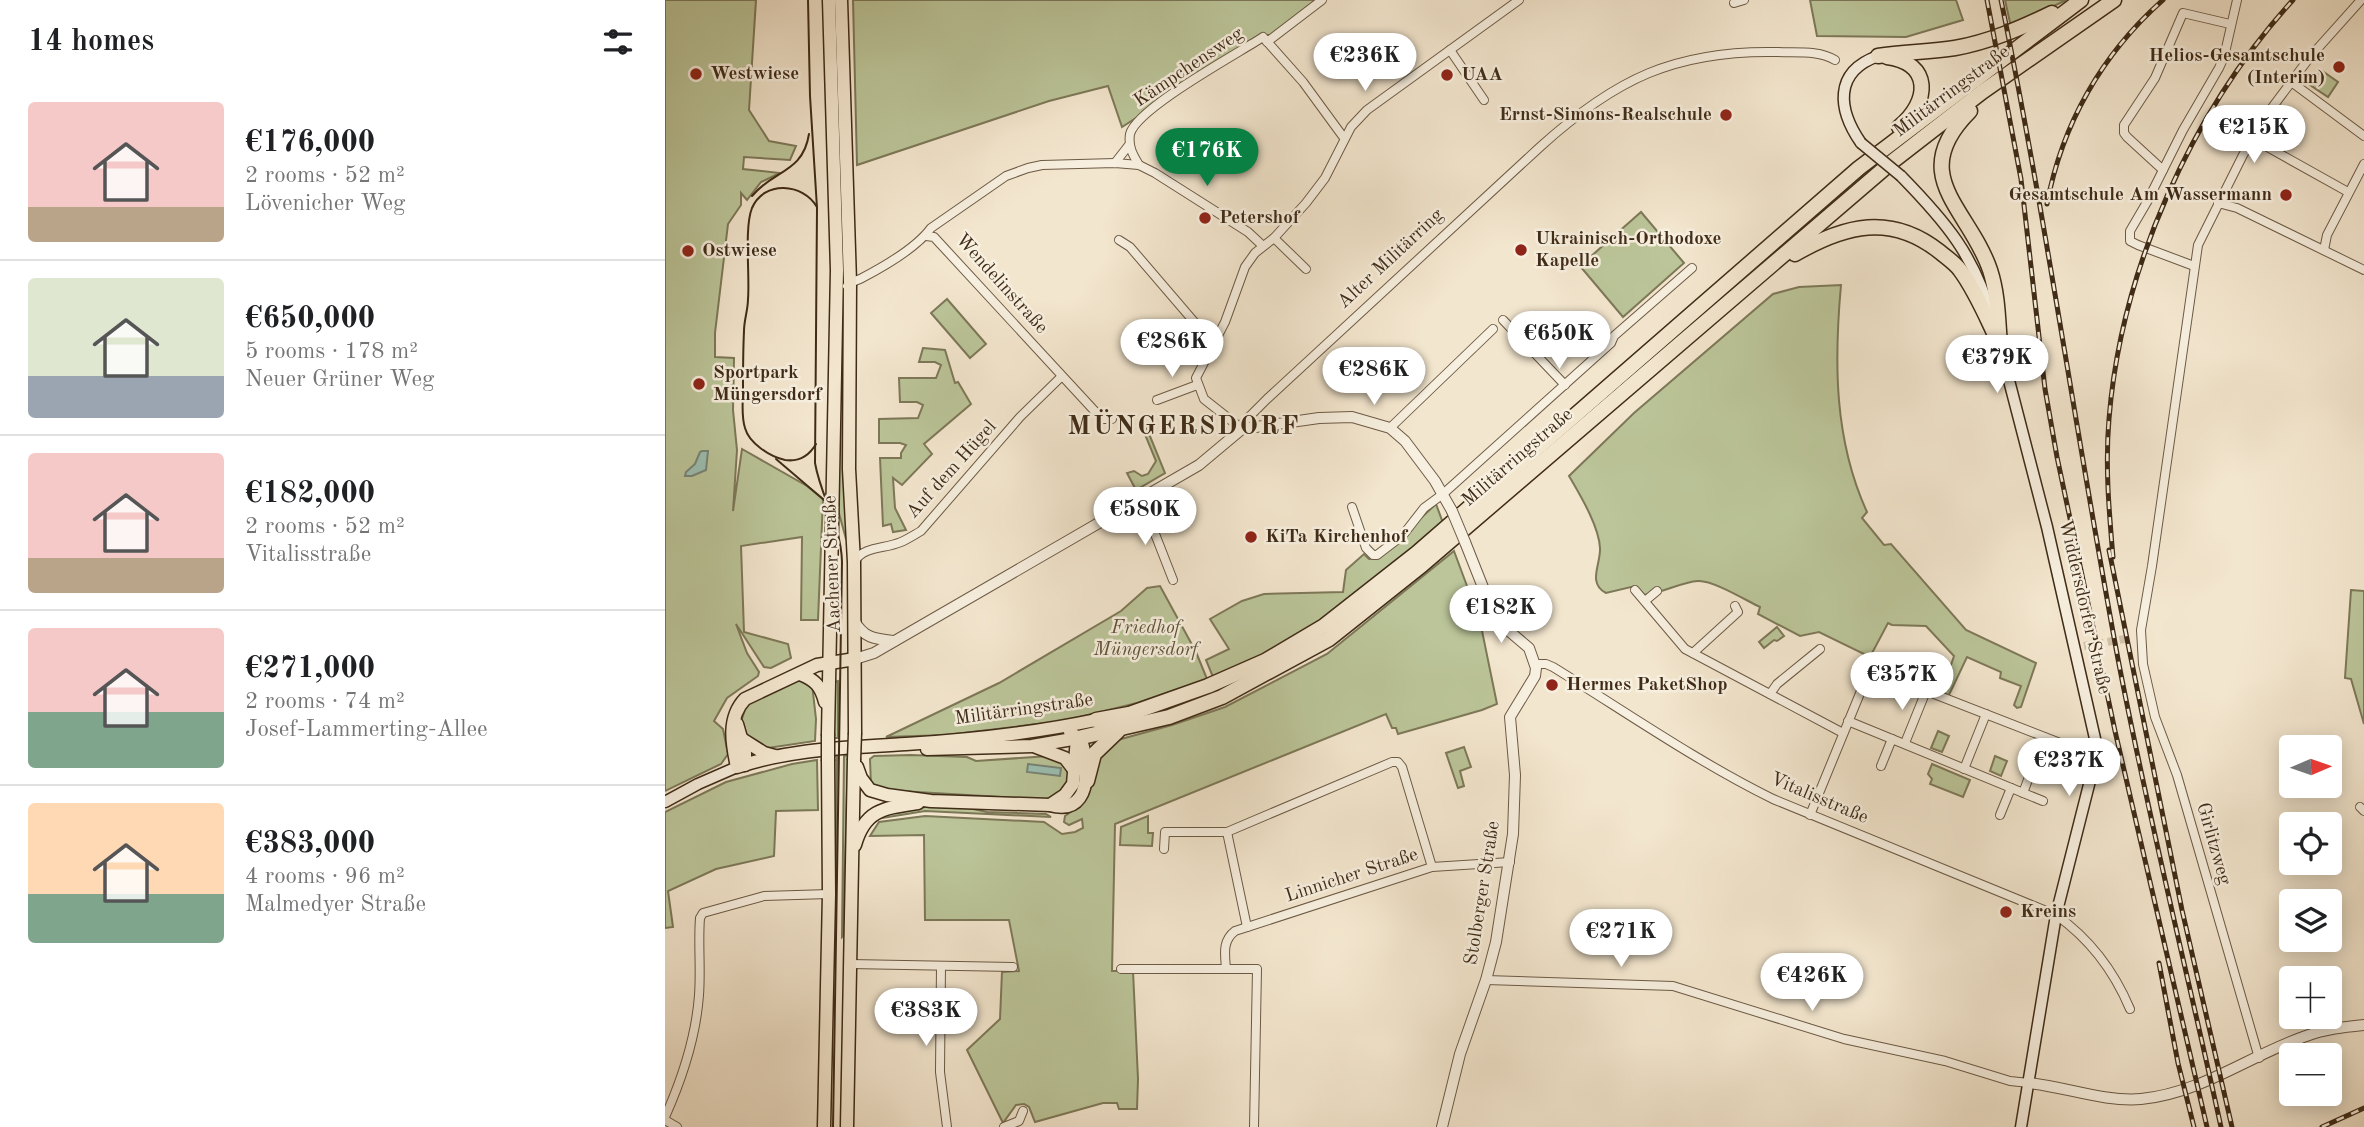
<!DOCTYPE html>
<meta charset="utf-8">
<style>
:root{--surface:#fff;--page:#f6f6f6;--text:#202124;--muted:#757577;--line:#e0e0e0;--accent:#0b8043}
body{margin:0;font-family:"Old Standard TT",serif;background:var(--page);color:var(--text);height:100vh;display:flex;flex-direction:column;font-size:26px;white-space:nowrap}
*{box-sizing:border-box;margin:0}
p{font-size:23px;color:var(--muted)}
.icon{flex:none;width:38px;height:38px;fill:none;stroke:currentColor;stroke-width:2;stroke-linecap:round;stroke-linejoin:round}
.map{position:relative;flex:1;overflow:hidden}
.details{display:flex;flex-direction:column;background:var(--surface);width:665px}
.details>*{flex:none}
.needle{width:46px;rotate:88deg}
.controls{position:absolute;left:1614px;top:735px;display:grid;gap:14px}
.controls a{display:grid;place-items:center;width:63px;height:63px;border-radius:7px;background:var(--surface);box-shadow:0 4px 18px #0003;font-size:35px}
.price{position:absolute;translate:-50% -60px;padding:0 16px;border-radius:24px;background:#fff;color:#222;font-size:23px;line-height:46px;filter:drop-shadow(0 2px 4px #0008)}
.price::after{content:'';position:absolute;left:50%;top:42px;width:21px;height:16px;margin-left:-10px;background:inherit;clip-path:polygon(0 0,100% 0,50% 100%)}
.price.on{background:var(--accent);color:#fff}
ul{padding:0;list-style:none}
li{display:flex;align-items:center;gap:21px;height:175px;padding:0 28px}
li+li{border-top:2px solid var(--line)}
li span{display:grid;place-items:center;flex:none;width:196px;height:140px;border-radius:7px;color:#555}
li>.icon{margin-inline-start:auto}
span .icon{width:84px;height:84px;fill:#fffc;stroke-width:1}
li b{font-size:30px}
h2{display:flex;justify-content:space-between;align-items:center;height:84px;padding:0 28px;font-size:30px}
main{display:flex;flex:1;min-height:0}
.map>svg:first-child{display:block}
.green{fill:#bbc599;stroke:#7d7858;stroke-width:2}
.water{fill:#9cc0b4;stroke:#778475;stroke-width:2}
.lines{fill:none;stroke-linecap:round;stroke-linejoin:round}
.minor-tunnel{stroke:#cfc1a9;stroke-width:8;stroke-dasharray:8 4;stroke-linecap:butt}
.minor-casing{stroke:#6c5a45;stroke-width:10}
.tertiary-casing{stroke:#6c5a45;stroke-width:12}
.secondary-casing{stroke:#3f2b17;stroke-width:13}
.primary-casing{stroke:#3f2b17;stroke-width:15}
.trunk-casing{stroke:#3f2b17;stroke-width:17}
.minor{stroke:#f7efdf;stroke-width:8}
.tertiary{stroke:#f7efdf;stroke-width:10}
.secondary{stroke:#f7efdf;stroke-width:10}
.primary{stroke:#f3e6ce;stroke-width:12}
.trunk{stroke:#f3e6ce;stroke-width:14}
.tram{stroke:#3f2b17;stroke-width:2}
.rail-casing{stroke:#3f2b17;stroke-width:5}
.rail{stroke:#f7efdf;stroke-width:2.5;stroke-dasharray:8;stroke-linecap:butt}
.tertiary-bridge-casing{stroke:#6c5a45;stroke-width:12;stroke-linecap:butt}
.secondary-bridge-casing{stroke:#3f2b17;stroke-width:13;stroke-linecap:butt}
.primary-bridge-casing{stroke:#3f2b17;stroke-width:15;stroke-linecap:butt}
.tertiary-bridge{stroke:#f7efdf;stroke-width:10}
.secondary-bridge{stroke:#f7efdf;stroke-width:10}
.primary-bridge{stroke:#f3e6ce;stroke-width:12}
.poi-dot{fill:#8f2418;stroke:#f7efdf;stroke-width:2.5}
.labels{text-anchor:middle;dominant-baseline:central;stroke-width:5;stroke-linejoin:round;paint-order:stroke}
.poi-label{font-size:19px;font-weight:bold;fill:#3f2b17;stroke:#f7efdf;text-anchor:start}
.street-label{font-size:19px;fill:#3f2b17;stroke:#f7efdf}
.park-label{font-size:19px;font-style:italic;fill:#5e5238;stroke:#f7efdf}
.district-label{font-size:26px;font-weight:bold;letter-spacing:2px;fill:#3f2b17;stroke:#f7efdf}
</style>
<main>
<section class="details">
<h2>14 homes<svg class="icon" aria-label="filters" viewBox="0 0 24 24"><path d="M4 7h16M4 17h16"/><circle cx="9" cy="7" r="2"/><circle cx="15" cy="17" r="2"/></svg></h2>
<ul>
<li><span style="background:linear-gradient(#f6c9c9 75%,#b9a48a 0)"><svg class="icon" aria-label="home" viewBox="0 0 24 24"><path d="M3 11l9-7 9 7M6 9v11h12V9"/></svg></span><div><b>€176,000</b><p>2 rooms · 52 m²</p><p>Lövenicher Weg</p></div></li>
<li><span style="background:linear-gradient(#dfe7d0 70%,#9aa5b1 0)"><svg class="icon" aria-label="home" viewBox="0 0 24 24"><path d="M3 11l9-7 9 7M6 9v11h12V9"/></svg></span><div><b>€650,000</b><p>5 rooms · 178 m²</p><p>Neuer Grüner Weg</p></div></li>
<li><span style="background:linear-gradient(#f6c9c9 75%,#b9a48a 0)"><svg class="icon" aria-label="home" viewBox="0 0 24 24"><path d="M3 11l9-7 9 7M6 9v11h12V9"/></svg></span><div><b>€182,000</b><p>2 rooms · 52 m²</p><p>Vitalisstraße</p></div></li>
<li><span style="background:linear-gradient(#f6c9c9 60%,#7fa58c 0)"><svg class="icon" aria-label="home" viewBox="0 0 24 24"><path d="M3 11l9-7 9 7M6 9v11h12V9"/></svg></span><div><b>€271,000</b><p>2 rooms · 74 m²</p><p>Josef-Lammerting-Allee</p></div></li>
<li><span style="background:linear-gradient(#ffd9b3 65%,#7fa58c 0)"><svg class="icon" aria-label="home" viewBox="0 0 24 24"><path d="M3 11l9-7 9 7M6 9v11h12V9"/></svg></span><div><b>€383,000</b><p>4 rooms · 96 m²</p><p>Malmedyer Straße</p></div></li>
</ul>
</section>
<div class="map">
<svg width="1699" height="1127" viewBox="0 0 1699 1127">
<rect width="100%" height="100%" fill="#f3e6ce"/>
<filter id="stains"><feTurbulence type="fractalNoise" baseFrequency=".00286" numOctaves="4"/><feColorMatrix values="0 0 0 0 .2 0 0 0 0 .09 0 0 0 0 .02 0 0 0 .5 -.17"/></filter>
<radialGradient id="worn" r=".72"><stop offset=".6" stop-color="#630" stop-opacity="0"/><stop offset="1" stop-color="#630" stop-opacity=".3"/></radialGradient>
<g class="green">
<path d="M0,0H91L84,110L104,141L131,146L125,160L79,157L78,169L115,173L96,182L82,200L76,193V205L63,224L50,333V357L69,358L68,410L72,450L68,511L77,449L142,486L158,499L153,620H136L137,537L76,546L79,632L123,644L126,658L106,668L99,667L71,624L82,653L94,672L93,676L62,698L49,721L58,729L63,754L56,764L0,791Z"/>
<path d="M188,0H652L606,35H599L457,127L443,86L384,101L192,165Z"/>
<path d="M1145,0H1291L1298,20L1241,37L1152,36Z"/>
<path d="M1340,0H1401L1346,27Z"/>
<path d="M1656,70L1673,82L1663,97L1645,85Z"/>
<path d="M976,212L1019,263L958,317L915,266Z"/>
<path d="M1176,285C1169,362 1169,440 1202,512L1197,518L1219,545L1226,544L1301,630L1371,663L1356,707L1352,708L1349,705L1356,686L1335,678L1336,672L1302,657L1284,695L1278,694L1277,691L1289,656L1261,626L1227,625L1223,623L1205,657L1154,632L1135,636L1093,614L1095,607C1082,601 1048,580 1033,581C1016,582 998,593 979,595L970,586L941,593C922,583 936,564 935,548C934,526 915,495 904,476L969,413L1108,294L1134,287Z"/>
<path d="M179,296L184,539H181L172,506L176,301Z"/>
<path d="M282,299L321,344L305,358L266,313Z"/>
<path d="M258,348L280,350L290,383L293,382L306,404L259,444L267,454L237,485L228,478L230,508L241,530L228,532L226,524L218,526L215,458H236V453L241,445L235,443H214V419L253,418L258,405L252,402H235L234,378H271L276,365L270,362H254Z"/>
<path d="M478,419L500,473L471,490L462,473L469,471L477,476L483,474L491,461L474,420Z"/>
<path d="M771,504L778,523C713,575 629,653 548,677L541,660L564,649L545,619L577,601L599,594L678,592L681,570L699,554L704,559L713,558Z"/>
<path d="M789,551L815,621L832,704L817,710L733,734L731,728H727L721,714L450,824L447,971H468L473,1079L472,1109H454L452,1103H438L370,1122L364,1107L359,1104L351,1105L338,1123L302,1050L335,1019L337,972L354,971L344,920H260L259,835L205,836L214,822L260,816L379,822L397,834L410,832L418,828L417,819L404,825L399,822L400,816L417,804L424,794L435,753L449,741L507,725L560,707L662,654Z"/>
<path d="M495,586L531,652L542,679L472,703L398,721L281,735L221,737L334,683L456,611L482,588Z"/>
<path d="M1686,590L1699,591V724L1686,679L1680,678Z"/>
<path d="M1112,627L1119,636L1112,641L1109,640L1099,648L1094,642Z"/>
<path d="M134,679L147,684L151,719L150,741L103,748L83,740L76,722L82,703Z"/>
<path d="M173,681V738H168L169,682Z"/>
<path d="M1273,731L1284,736L1277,752L1266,748Z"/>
<path d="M799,747L806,767L795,771L799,786L793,788L781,753Z"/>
<path d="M183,755L178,936L177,937L179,756Z"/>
<path d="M246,755L302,757L311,761L384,756L404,767L403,786L385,799H371L219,790L206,786L205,759L209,756Z"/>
<path d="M169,756H172L170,944H168Z"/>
<path d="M1330,756L1342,761L1336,776L1325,771Z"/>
<path d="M152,760L153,810L111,811L109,856L51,869L3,891L8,927L0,928V812L61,782L127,764Z"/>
<path d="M1267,764L1305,780L1298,797L1265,784L1267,779L1263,774Z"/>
<path d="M267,806L299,807L322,812L381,814L386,817L260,811L211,819L216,814Z"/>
<path d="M483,816V833H488L487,846L455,845L456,827Z"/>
</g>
<g class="water">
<path d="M37,451H43L41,470L27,476H20L21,472L30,464L35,452Z"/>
<path d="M363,764L396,768L395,776L362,772Z"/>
</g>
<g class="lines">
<path class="minor-tunnel" d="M1419,646L1465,638"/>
<g class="minor-casing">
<g id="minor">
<path d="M854,0L702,110L686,127L660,178L641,203L609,238L590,253L580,267L560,322L531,378L539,399L577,429L579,422L602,399L875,147C950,79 1010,50 1112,52C1132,53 1153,50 1170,60"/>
<path d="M1069,3L1079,0"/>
<path d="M602,42L657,0"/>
<path d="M785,50L819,100"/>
<path d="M1625,81L1699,136"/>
<path d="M1588,139L1683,192"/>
<path d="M450,163L464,145"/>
<path d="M474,165C468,155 463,147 465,134C472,108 572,54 598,37L638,82L679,138"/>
<path d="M1498,170L1462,137L1459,133V125L1490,78L1518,13L1565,24"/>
<path d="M1553,203L1572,208L1699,270"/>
<path d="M261,236L269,237L437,419H447"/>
<path d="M609,238L641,269"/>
<path d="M454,240L465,247L549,345"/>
<path d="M1659,250L1662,235L1699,164"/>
<path d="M1529,266L1473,245L1465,241V231L1482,202L1518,130L1554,68L1559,57L1572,0"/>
<path d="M182,286C187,281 191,281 197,278C218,267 252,247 266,228L341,176L363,168L377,165L450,163L474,165L490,173L583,232L598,246"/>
<path d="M838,320L900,385"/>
<path d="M492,400L532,385"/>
<path d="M725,428L828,329"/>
<path d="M476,498L508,580"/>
<path d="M687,507L701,548L708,555H712L738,535L759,508L778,494L946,343L949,336L1027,268"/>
<path d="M190,561C199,546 220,549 236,542C243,539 249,535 256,531L355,417L396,377"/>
<path d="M970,590L1020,649L1178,733"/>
<path d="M980,601L992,591"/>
<path d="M1028,653L1073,612L1070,606"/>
<path d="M871,664H881L888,667C961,712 1031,761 1108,799L1391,915C1425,939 1449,971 1465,1009"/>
<path d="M1105,694L1112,684L1155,649"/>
<path d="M1183,721L1378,801"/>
<path d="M1240,743L1261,691"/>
<path d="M1216,766L1227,739"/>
<path d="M1299,769L1321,714"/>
<path d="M1358,793L1379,737"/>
<path d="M1695,807L1699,811"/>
<path d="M1145,815L1205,669L1431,757"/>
<path d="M1335,815L1346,788"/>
<path d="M562,832L582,927"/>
<path d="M499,849L500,832H562L727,762H733L737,767L767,867"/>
<path d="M185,964L348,967"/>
<path d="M276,966L275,1072L282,1127"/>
<path d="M456,969H592L589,1127"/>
<path d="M561,969C560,954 557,941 570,931L767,867L845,862"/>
<path d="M821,980L1008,986L1179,1039L1280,1061L1345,1081L1364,1083"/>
<path d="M1594,1058L1512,775L1490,717L1478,664L1476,630L1487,566L1533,245L1578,155L1603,113L1645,57L1696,0"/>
<path d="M0,1117C17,1079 31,1037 34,995C36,969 33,943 35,918L38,913L99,896L164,894"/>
<path d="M0,1120L12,1127"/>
<path d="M339,1127L354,1121L358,1111"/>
</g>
</g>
<g class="tertiary-casing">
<g id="tertiary">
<path d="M189,620C198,638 210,639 229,641"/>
<path d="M190,659L209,653L534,465L577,429L654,418L687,417L725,428L740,441L770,481L787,511"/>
<path d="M1364,1083C1401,1087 1439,1102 1476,1099C1537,1093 1585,1055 1641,1036C1660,1029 1679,1027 1699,1025"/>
<path d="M777,1127L795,1054L821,980L831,942L848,834L850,775L845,717L870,676L871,668L864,648L831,620L800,542"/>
</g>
</g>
<g class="secondary-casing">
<g id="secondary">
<path d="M1196,143C1173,110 1168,72 1213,56"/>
<path d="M1236,176C1281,222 1310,256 1327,319"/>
<path d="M1333,338L1382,527L1431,743V757L1391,915L1356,1127"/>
<path d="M0,802L33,784L72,767"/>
</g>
</g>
<g class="primary-casing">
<g id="primary">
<path d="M176,0L185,282L184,469L189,562L190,733"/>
<path d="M190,659L152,665L80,699C62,718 67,744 72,767C129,748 182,748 241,744C304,740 369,733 431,720"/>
<path d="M135,674C150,680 156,686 160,702"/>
<path d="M72,724L80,752V765"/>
<path d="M163,734L172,270L164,0"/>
<path d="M77,739L99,753L110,756"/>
<path d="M371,747L400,758L410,771"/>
<path d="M262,749L367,746L413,738"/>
<path d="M192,767L196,778L205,790L222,795L266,801L385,805C414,813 423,791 420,766C419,759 420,750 417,744C414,739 409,735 405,732"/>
<path d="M385,805L400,795L408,784L412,739"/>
<path d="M190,845C200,809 220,808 253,803"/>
<path d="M159,1127L164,894L163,761"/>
<path d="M182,1127L189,760"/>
</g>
</g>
<g class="trunk-casing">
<g id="trunk">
<path d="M1213,56C1239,52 1264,52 1290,48C1324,42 1356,28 1387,13"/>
<path d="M1222,57C1267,63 1265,102 1234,127"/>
<path d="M1305,111C1240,176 1304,208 1325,270C1333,294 1333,321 1335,345"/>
<path d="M1130,254C1180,225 1226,213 1275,252C1282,258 1290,263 1295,270C1310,290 1320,314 1331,337"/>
<path d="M431,720L464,714L543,686L600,661L659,626L752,553L1194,168L1416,0"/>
<path d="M413,738L504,717L557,697L664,639L757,565L1228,161L1317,92L1449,0"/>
<path d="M422,781L429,754L453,731"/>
</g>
</g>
<use href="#minor" class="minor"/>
<use href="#tertiary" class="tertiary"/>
<use href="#secondary" class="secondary"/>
<use href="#primary" class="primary"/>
<use href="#trunk" class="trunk"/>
<g class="tram">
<path d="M143,0L145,96L152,208L150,463C156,498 176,524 177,562L168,1127"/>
<path d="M87,196C108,170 138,173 144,134"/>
<path d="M151,444C144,456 134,462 120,460C105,457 84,443 80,428C76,416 78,402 78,390C78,370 78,351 79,331C79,320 83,310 83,299C85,276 79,228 87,208C99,180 138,183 152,207"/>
<path d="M111,459L159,500"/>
</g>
<g class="rail-casing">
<g id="rail">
<path d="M1322,0L1356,179L1380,389L1392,457L1450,731L1542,1127"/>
<path d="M1336,0C1381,219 1412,440 1453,659C1483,816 1522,971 1556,1127"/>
<path d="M1382,204C1397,124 1437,54 1498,0"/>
<path d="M1444,550L1517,910L1567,1127"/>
<path d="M1448,557C1444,511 1440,465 1444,419C1456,269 1527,111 1628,0"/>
<path d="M1494,963L1513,1063L1529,1127"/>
<path d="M1657,1127L1699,1108"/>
</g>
</g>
<use href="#rail" class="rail"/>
<g class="tertiary-bridge-casing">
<path id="tertiary-bridge" d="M787,511L800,542"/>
</g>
<g class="secondary-bridge-casing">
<path id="secondary-bridge" d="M1196,143L1236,176"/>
</g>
<g class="primary-bridge-casing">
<g id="primary-bridge">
<path d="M163,734V761"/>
<path d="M189,760L190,733"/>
</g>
</g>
<use href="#tertiary-bridge" class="tertiary-bridge"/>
<use href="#secondary-bridge" class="secondary-bridge"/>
<use href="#primary-bridge" class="primary-bridge"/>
</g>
<g class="poi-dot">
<circle cx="1674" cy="67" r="7"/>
<circle cx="31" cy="74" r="7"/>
<circle cx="782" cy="75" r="7"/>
<circle cx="1061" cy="115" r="7"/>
<circle cx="1621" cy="195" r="7"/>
<circle cx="540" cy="218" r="7"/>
<circle cx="856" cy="250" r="7"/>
<circle cx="23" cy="251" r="7"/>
<circle cx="34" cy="384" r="7"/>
<circle cx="586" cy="537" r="7"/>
<circle cx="887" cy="685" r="7"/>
<circle cx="1341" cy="912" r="7"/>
</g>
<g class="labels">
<g class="poi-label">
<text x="1660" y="56" text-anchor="end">Helios-Gesamtschule<tspan x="1660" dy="22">(Interim)</tspan></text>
<text x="45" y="74">Westwiese</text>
<text x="796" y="75">UAA</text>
<text x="1047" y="115" text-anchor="end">Ernst-Simons-Realschule</text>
<text x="1607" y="195" text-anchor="end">Gesamtschule Am Wassermann</text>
<text x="554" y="218">Petershof</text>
<text x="870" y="239">Ukrainisch-Orthodoxe<tspan x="870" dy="22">Kapelle</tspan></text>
<text x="37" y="251">Ostwiese</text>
<text x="48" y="373">Sportpark<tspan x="48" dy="22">Müngersdorf</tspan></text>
<text x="600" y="537">KiTa Kirchenhof</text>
<text x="901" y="685">Hermes PaketShop</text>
<text x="1355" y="912">Kreins</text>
</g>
<g class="street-label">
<text transform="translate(524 68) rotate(-34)">Kämpchensweg</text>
<text transform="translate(1287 92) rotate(-37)">Militärringstraße</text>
<text transform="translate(726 259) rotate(-43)">Alter Militärring</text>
<text transform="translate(336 284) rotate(48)">Wendelinstraße</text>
<text transform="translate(853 458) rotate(-41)">Militärringstraße</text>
<text transform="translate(287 470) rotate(-48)">Auf dem Hügel</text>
<text transform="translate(168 564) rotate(-92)">Aachener Straße</text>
<text transform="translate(1419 607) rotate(77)">Widdersdorfer Straße</text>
<text transform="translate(359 710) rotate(-8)">Militärringstraße</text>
<text transform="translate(1154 799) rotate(23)">Vitalisstraße</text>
<text transform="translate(1548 844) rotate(74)">Girlitzweg</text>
<text transform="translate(687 876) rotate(-18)">Linnicher Straße</text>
<text transform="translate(818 893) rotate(-81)">Stolberger Straße</text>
</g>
<g class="park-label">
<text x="481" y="628">Friedhof<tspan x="481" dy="22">Müngersdorf</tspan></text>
</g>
<g class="district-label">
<text x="519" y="427">MÜNGERSDORF</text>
</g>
</g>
<rect width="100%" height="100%" filter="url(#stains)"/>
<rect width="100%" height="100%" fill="url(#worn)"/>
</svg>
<div class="controls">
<a><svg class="needle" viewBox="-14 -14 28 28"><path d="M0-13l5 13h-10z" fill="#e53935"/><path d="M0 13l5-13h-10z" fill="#757577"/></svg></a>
<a><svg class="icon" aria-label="locate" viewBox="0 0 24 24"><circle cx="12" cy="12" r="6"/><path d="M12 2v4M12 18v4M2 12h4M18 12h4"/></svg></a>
<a><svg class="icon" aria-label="layers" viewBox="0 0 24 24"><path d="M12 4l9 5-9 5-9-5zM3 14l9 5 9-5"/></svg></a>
<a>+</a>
<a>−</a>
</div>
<b class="price" style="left:700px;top:93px">€236K</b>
<b class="price" style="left:1589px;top:165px">€215K</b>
<b class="price on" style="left:542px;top:188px">€176K</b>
<b class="price" style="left:894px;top:371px">€650K</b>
<b class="price" style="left:507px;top:379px">€286K</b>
<b class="price" style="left:1332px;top:395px">€379K</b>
<b class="price" style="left:709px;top:407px">€286K</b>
<b class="price" style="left:480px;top:547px">€580K</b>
<b class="price" style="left:836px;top:645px">€182K</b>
<b class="price" style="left:1237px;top:712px">€357K</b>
<b class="price" style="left:1404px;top:798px">€237K</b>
<b class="price" style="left:956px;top:969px">€271K</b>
<b class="price" style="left:1147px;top:1013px">€426K</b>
<b class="price" style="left:261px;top:1048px">€383K</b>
</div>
</main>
